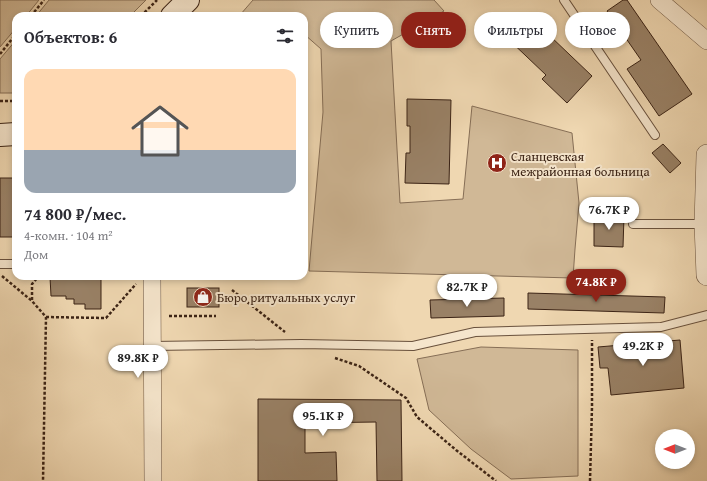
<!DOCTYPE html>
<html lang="ru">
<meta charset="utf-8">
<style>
:root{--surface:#fff;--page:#f2f2f3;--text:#2b2b33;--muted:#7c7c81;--accent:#8f2418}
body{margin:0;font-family:"Gentium Book Plus",serif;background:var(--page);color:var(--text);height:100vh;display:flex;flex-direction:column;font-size:15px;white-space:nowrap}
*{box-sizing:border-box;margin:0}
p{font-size:13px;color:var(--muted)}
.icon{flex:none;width:22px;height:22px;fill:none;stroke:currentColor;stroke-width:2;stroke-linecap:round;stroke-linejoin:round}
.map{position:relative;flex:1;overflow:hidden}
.drawer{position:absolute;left:12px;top:12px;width:296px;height:268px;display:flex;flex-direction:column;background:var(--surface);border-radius:12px;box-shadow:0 2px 6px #0003}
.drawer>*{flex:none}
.top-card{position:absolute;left:320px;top:12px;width:327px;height:36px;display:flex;gap:8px}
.needle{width:26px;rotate:270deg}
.fabs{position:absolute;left:655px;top:429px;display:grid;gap:8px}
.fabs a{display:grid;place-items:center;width:40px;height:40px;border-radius:50%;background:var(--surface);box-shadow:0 2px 6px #0003;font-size:20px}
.price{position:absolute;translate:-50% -34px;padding:0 9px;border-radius:14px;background:#fff;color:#222;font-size:13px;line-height:26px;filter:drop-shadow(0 1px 2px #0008)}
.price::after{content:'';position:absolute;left:50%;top:24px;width:12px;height:9px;margin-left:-6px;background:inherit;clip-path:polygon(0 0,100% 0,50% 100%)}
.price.on{background:var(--accent);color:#fff}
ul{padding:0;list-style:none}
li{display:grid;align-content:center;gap:8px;height:212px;padding:0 12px}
li span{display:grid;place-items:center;height:124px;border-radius:12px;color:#555}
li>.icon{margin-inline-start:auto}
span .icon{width:72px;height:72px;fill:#fffc;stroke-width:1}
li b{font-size:17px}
h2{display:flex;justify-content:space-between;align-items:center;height:48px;padding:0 12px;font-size:17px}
.pill{padding:0 14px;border-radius:18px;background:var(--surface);box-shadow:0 2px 6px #0003;font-size:14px;line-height:36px}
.pill.on{background:var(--accent);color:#fff}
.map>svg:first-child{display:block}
.green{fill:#d0b896;stroke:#866e56}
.building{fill:#998166;stroke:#3b2315}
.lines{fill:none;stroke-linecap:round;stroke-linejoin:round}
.service-casing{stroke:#68503c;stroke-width:10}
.minor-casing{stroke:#68503c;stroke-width:18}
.tertiary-casing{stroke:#68503c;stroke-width:22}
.secondary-casing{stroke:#3b2315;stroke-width:24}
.path{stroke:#3b2315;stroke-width:2.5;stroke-dasharray:3 2;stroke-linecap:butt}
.service{stroke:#f5e5cc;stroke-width:8}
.minor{stroke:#f5e5cc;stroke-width:17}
.tertiary{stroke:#f5e5cc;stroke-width:21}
.secondary{stroke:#f5e5cc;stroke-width:22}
.labels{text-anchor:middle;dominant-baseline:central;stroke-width:4;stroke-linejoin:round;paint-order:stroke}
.poi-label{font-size:13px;fill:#3b2315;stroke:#f5e5cc;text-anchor:start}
</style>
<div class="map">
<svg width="707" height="481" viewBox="0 0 707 481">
<rect width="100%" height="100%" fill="#efd7b1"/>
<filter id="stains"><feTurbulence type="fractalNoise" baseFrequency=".005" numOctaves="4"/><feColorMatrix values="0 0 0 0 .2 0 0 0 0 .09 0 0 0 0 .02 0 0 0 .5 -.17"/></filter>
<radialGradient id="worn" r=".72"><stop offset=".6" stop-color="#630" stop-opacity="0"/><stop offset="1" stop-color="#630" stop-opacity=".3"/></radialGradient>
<g class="green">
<path d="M0,0H39L26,16H16V28L0,47Z"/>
<path d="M49,0H146L130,16H36Z"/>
<path d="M253,0H434L444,11L391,41L400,203L463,199L472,106L572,133L579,203L575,249L573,278L309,271L323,112L321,49L304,34V16L240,15Z"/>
<path d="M16,40V93H0V59Z"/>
<path d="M481,347L578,350V476L511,479L471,449L429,410L417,359Z"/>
</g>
<g class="building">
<path d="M623,0H627L692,94L659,116L627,69L641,60L607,11Z"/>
<path d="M527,14L592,76L567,103L542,79L546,75L506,37Z"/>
<path d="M407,99L451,100L449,184L405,183L406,153H410V126H407Z"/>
<path d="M663,144L681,163L670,173L652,153Z"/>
<path d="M0,178H16L15,237H0Z"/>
<path d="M594,215L624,216L623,247L594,246Z"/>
<path d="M65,276H101V309H85V304H74V299H66V296H51L50,277Z"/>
<rect x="187" y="288" width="32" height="19"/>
<path d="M528,293L665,297L664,313L528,309Z"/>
<path d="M504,298V316L431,318L430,300Z"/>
<path d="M680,340L684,388L611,395L608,368H600L598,347Z"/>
<path d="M258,399L401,400L402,481H377L376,422L305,423V453L336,452L337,481H258Z"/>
</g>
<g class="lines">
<g class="service-casing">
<g id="service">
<path d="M564,0L655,135"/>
<path d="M633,224H704"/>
<path d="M0,264H16"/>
<path d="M152,346L301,344L413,346L475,332L661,327L707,315"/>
</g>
</g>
<g class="minor-casing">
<g id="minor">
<path d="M659,0L707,41"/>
<path d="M152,276L153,481"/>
</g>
</g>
<g class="tertiary-casing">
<path id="tertiary" d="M707,155L705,224L707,275"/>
</g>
<g class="secondary-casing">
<g id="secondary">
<path d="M172,16L188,0"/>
<path d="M0,135L16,134"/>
</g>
</g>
<g class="path">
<path d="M31,16L44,0"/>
<path d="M141,16L157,0"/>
<path d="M0,54L16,34"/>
<path d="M0,101H16"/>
<path d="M2,276L32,301L46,317L43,481"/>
<path d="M232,290L285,332"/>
<path d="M32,300V284L39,276"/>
<path d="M169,316H216"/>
<path d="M46,317L106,318L136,284"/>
<path d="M335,358L359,366L406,398L417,417L456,450L496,481"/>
<path d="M590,481L592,407V340"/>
</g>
<use href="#service" class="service"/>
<use href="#minor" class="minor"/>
<use href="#tertiary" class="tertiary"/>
<use href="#secondary" class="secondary"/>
</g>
<defs>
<g id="hospital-disc" transform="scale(1)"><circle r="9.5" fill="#8f2418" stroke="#f5e5cc"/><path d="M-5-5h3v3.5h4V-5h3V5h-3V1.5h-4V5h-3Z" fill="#fff"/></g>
<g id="shop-disc" transform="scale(1)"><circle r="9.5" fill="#8f2418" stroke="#f5e5cc"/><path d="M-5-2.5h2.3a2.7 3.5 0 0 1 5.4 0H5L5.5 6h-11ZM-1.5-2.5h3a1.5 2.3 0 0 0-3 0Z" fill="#fff"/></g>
</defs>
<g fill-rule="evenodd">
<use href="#hospital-disc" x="497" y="163"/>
<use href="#shop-disc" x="203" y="297"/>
</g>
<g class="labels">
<g class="poi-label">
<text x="511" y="156">Сланцевская<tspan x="511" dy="15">межрайонная больница</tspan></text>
<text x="217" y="297">Бюро ритуальных услуг</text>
</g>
</g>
<rect width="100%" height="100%" filter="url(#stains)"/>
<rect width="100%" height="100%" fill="url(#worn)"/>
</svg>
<div class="fabs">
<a><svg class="needle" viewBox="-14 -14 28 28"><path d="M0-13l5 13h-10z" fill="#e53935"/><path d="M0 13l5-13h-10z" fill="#7c7c81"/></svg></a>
</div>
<b class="price" style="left:609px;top:231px">76.7K ₽</b>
<b class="price on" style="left:596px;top:303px">74.8K ₽</b>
<b class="price" style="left:467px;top:308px">82.7K ₽</b>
<b class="price" style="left:643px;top:367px">49.2K ₽</b>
<b class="price" style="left:138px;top:379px">89.8K ₽</b>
<b class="price" style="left:323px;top:437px">95.1K ₽</b>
<div class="top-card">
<a class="pill">Купить</a>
<a class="pill on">Снять</a>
<a class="pill">Фильтры</a>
<a class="pill">Новое</a>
</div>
<section class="drawer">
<h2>Объектов: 6<svg class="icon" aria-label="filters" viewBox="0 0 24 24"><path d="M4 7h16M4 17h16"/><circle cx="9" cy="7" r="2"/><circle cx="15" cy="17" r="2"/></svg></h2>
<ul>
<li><span style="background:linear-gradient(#ffd9b3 65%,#9aa5b1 0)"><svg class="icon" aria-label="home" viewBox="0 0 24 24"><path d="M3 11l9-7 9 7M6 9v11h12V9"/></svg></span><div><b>74 800 ₽/мес.</b><p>4-комн. · 104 m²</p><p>Дом</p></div></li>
</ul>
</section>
</div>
